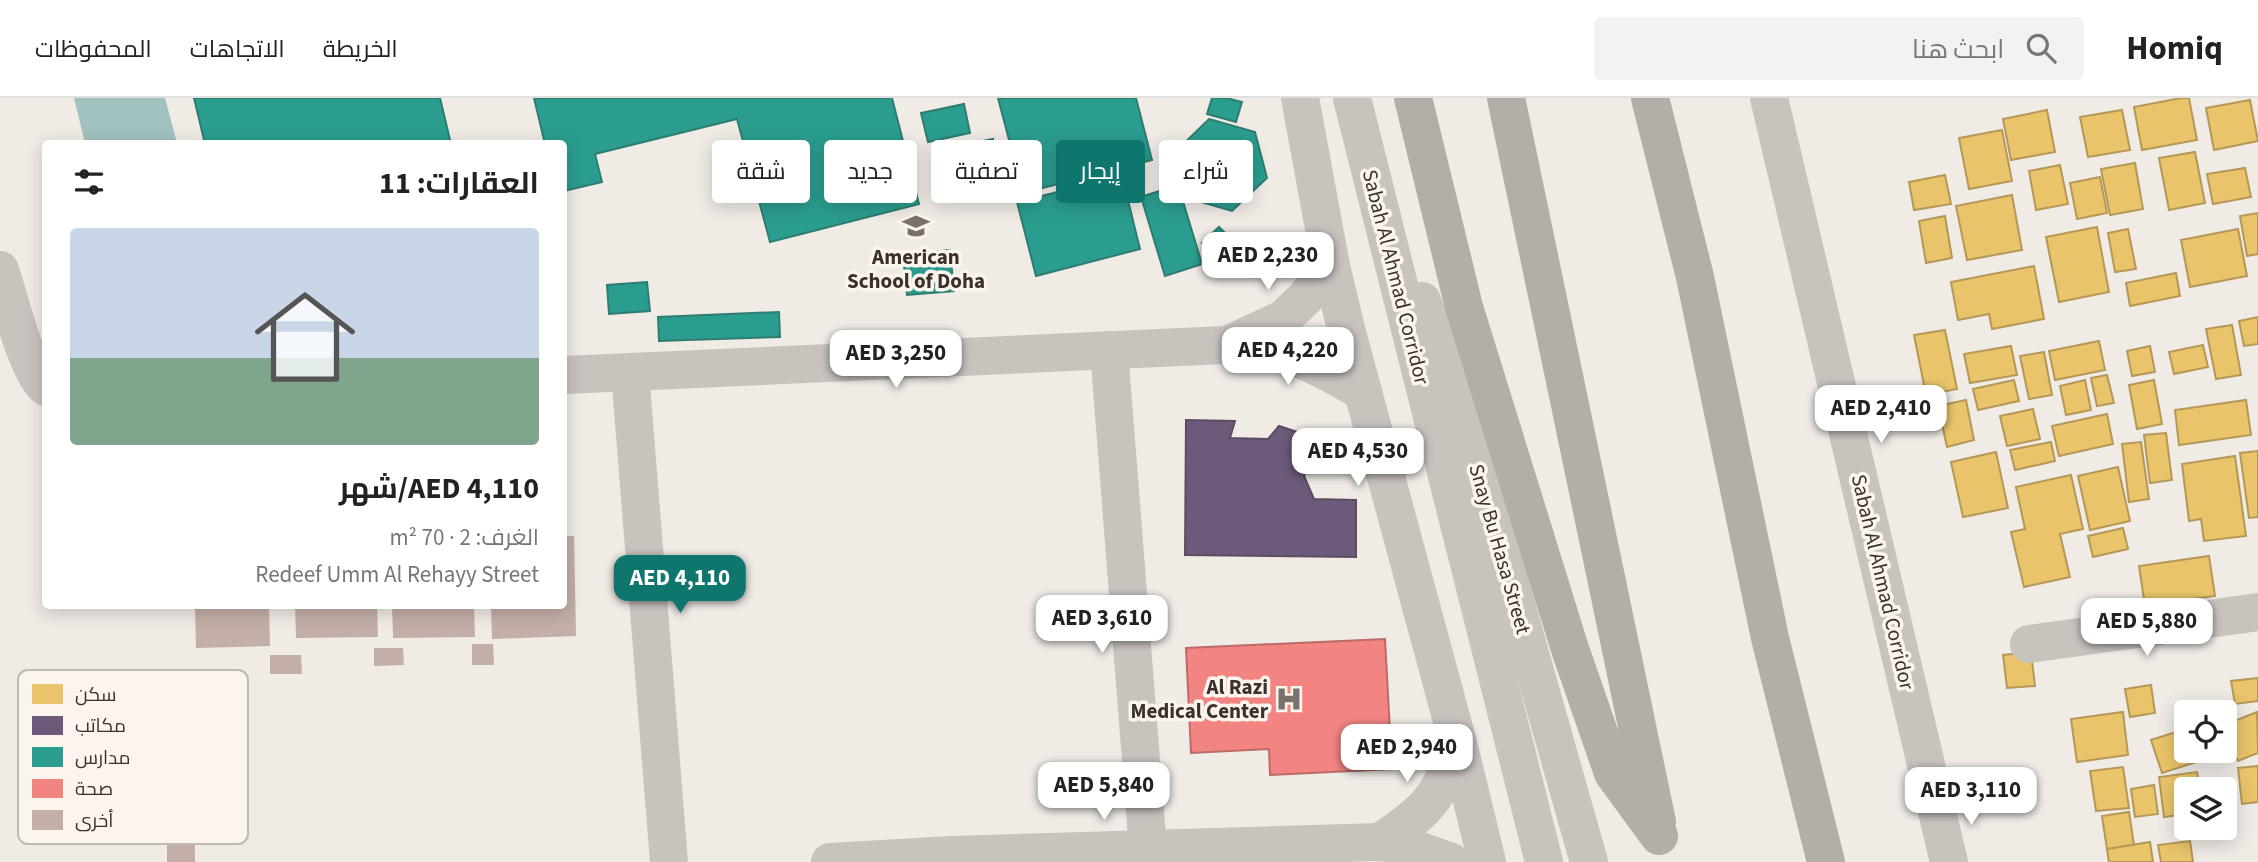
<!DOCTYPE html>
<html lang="ar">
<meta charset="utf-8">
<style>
:root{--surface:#fff;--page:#f2f2f2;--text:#222;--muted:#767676;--line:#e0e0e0;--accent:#0f766e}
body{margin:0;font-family:"Source Sans 3",Cairo,sans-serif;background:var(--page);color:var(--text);direction:rtl;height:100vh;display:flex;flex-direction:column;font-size:26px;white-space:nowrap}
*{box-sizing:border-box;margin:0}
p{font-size:23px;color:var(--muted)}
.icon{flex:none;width:38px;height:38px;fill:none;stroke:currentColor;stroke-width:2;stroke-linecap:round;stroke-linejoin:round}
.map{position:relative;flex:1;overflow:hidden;direction:ltr}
.details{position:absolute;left:42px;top:42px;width:525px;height:469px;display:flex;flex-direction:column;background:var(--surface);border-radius:7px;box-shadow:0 4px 18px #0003;direction:rtl}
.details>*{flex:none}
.hud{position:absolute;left:588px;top:42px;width:665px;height:63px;direction:rtl;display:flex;gap:14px}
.controls{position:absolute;left:2174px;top:602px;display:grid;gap:14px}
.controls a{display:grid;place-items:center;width:63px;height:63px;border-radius:7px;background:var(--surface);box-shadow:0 4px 18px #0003;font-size:35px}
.price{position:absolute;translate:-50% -60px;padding:0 16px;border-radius:14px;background:#fff;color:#222;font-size:23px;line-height:46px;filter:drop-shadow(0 2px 4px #0008)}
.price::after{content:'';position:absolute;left:50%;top:42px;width:21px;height:16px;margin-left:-10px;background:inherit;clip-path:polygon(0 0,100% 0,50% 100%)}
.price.active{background:var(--accent);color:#fff}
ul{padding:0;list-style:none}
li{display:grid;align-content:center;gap:14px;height:371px;padding:0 28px}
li+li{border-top:2px solid var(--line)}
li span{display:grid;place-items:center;height:217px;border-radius:7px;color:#555}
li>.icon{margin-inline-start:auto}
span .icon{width:126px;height:126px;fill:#fffc;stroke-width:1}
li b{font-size:30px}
h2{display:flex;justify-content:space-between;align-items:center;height:84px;padding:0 28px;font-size:30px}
.tag{padding:0 24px;border-radius:7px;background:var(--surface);box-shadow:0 4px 18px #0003;font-size:24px;line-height:63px}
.tag.active{background:var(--accent);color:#fff}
header{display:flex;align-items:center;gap:42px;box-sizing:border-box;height:98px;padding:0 35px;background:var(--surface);border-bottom:2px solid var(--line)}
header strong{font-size:33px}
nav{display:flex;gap:38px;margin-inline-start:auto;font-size:24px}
.search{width:490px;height:63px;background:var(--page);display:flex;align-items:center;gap:18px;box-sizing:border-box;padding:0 24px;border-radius:7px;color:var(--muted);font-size:26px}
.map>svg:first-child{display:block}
.water{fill:#a1c2c1}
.homes{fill:#e9c46a;stroke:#b59857;stroke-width:2}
.offices{fill:#6d597a;stroke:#5e4d62;stroke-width:2}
.schools{fill:#2a9d8f;stroke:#2f7c71;stroke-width:2}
.health{fill:#f28482;stroke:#bb6b68;stroke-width:2}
.building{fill:#c3afa7}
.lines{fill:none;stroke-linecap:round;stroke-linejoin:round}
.minor{stroke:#c9c3be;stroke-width:38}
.tertiary{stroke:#c9c3be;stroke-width:38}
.trunk{stroke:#b4aea8;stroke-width:38}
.labels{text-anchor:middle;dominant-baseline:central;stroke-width:7;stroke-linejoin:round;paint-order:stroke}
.poi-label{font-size:21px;font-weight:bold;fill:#3b302b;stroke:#fbf5ee}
.street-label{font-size:21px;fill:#3b302b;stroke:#fbf5ee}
.key{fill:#fbf5ee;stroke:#c1bab4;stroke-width:2}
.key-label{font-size:19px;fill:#3b302b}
</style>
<header>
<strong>Homiq</strong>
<div class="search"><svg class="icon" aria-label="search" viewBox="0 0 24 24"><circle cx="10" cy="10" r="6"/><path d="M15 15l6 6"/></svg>ابحث هنا</div>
<nav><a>الخريطة</a><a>الاتجاهات</a><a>المحفوظات</a></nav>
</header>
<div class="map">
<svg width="2258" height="764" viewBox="0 0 2258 764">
<rect width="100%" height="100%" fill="#f0ebe5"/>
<path class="water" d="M74,0H165L177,45H85Z"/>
<g class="homes">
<path d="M2181,0H2189L2197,42L2142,52L2134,9Z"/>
<path d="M2250,2L2258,43L2214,52L2206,10Z"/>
<path d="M2047,12L2055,54L2011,62L2003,21Z"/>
<path d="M2122,12L2130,52L2088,59L2080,19Z"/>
<path d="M2002,32L2012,83L1969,91L1959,40Z"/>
<path d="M2195,54L2205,105L2169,112L2159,60Z"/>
<path d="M2135,65L2143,111L2110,117L2101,71Z"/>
<path d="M2060,67L2068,106L2036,112L2029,73Z"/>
<path d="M2245,70L2251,99L2213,106L2207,76Z"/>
<path d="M1945,77L1951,106L1914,112L1909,84Z"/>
<path d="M2100,79L2107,115L2077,121L2070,85Z"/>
<path d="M2012,97L2022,152L1967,162L1956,108Z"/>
<path d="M2258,115V156L2247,158L2240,118Z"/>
<path d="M1945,118L1952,160L1926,165L1919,123Z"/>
<path d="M2097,129L2109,194L2059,204L2046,139Z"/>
<path d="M2128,131L2136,171L2115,174L2108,135Z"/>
<path d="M2238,131L2247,178L2190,189L2181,142Z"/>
<path d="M2034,168L2044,221L1992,231L1989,216L1958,222L1951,184Z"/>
<path d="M2176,175L2180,198L2130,208L2126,185Z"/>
<path d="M2258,219V246L2244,248L2239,223Z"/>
<path d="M2232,227L2241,277L2216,281L2206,231Z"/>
<path d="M1945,232L1957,291L1926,297L1914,237Z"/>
<path d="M2099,243L2105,272L2055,282L2049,253Z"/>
<path d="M2203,247L2208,269L2174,276L2169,254Z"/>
<path d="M2011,248L2017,277L1970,285L1964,256Z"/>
<path d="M2150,248L2155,274L2132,278L2127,253Z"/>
<path d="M2044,254L2052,297L2029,301L2020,258Z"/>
<path d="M2107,277L2114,305L2097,308L2091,280Z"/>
<path d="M2014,282L2019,303L1978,312L1973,291Z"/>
<path d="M2085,282L2091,312L2066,317L2060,288Z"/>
<path d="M2154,282L2162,326L2137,331L2129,287Z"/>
<path d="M1966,302L1974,342L1947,349L1938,308Z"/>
<path d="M2246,302L2251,337L2179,347L2175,312Z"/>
<path d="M2033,311L2040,341L2007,348L2000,318Z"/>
<path d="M2107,316L2113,346L2059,358L2052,328Z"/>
<path d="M2166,335L2172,382L2150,385L2144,337Z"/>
<path d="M2051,344L2055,363L2015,372L2010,352Z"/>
<path d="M2141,344L2149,401L2129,404L2122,346Z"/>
<path d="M2258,353V419L2249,420L2240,355Z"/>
<path d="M1996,354L2008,410L1963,419L1951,364Z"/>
<path d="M2235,358L2246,438L2204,443L2201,421L2189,423L2182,366Z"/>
<path d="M2118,369L2130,423L2090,432L2078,378Z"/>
<path d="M2071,377L2083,431L2060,436L2070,479L2024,489L2011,434L2025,431L2016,389Z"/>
<path d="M2123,430L2128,451L2093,459L2088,438Z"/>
<path d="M2209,458L2215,498L2145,508L2139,468Z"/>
<path d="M2031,554L2035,588L2007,590L2003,557Z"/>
<path d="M2258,580V603L2235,606L2231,583Z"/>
<path d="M2151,587L2155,615L2130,619L2125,591Z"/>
<path d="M2123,614L2128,657L2077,664L2071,621Z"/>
<path d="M2257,614L2258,655L2238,663L2224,627Z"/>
<path d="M2185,631L2186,653H2192L2196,664L2162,675L2151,642Z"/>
<path d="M2258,668V704L2242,706L2238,670Z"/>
<path d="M2123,669L2129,710L2096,713L2090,673Z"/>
<path d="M2197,674L2200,691H2186V716L2164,719L2159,679Z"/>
<path d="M2154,687L2158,716L2135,719L2131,691Z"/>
<path d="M2129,714L2134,747L2107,751L2102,718Z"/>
<path d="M2190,743L2193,764H2161L2158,747Z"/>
<path d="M2150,744L2153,764H2109L2107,751Z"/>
</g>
<path class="offices" d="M1186,322L1235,323L1230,340L1268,341L1279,328L1297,334L1309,343L1312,360L1304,378L1314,401L1356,402V459L1185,457Z"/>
<g class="schools">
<path d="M194,0H440L451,46H205Z"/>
<path d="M534,0H892L919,106L770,144L737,21L595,56L602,84L564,93V46H545Z"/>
<path d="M998,0H1136L1152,62L1023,95Z"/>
<path d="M1212,0H1226L1242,4L1236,24L1207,16Z"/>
<path d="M964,6L970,35L928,44L921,15Z"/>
<path d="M1209,21L1255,34L1267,80L1232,113L1187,100L1175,54Z"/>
<path d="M993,41L1002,86L956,95L947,50Z"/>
<path d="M1122,78L1140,151L1036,178L1017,104Z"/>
<path d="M1178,87L1202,166L1165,178L1141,99Z"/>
<path d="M1219,129L1251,161L1234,178L1202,145Z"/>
<path d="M950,152L954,193L907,197L903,156Z"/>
<path d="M647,184L650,213L609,216L607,187Z"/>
<path d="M779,214L780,239L659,243L658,219Z"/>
</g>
<path class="health" d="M1385,541L1392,671L1270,677L1269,651L1191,655L1186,550Z"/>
<g class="building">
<path d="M564,438H574L576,538L492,541L491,508H564Z"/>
<path d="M195,508H269L270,548L196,550Z"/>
<path d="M295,508H377L378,539L296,540Z"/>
<path d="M392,508H474L475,539L393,540Z"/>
<path d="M472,546H493L494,567H472Z"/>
<path d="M374,550H403L404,567L374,568Z"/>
<path d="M270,557H301L302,576H270Z"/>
<rect x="167" y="731" width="28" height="33"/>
</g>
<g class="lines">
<g class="minor">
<path d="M0,172C8,196 28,277 46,289"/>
<path d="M1227,247L1283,221L1304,201L1331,168"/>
<path d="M1109,252L1148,752L1152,764"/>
<path d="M630,274L669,764"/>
<path d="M564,277L1225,247C1241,249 1258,249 1274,253C1306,261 1334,277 1363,294"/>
<path d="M2029,546L2258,514"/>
<path d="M1380,744C1429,712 1439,700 1458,645"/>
<path d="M830,764L952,757L1380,744L1409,749L1451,764"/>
</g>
<g class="tertiary">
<path d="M1300,0L1331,168L1346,231L1458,645L1487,764"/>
<path d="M1352,0L1544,764"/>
<path d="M1769,0L1949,764"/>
<path d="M1422,203L1452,280L1589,764"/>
</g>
<g class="trunk">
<path d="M1413,0L1464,209L1570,551L1613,675L1659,738"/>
<path d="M1506,0L1657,724"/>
<path d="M1650,0L1695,179L1770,540L1826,764"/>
</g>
</g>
<defs>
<g id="school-bare" transform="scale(2.1)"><path d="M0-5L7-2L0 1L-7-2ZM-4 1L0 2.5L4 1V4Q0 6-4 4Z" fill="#7a716c" stroke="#fbf5ee" stroke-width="2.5" paint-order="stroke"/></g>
<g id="hospital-bare" transform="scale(2.1)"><path d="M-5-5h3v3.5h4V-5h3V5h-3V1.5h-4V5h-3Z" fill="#7a716c" stroke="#fbf5ee" stroke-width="2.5" paint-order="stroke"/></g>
</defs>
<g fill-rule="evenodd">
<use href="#school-bare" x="916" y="128"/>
<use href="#hospital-bare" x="1289" y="601"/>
</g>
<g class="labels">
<g class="poi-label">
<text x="916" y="159">American<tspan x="916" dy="24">School of Doha</tspan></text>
<text x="1268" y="589" text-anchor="end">Al Razi<tspan x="1268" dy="24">Medical Center</tspan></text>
</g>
<g class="street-label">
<text transform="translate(1396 179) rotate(76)">Sabah Al Ahmad Corridor</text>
<text transform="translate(1500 451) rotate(74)">Snay Bu Hasa Street</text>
<text transform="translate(1883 484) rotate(77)">Sabah Al Ahmad Corridor</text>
</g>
</g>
<rect x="18" y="572" width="230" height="174" rx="10" class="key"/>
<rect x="32" y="586" width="31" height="20" fill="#e9c46a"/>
<rect x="32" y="618" width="31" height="19" fill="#6d597a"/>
<rect x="32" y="649" width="31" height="20" fill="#2a9d8f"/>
<rect x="32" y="681" width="31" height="19" fill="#f28482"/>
<rect x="32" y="712" width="31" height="20" fill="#c3afa7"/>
<g class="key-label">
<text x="75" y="603">سكن</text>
<text x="75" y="634">مكاتب</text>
<text x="75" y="666">مدارس</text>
<text x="75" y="697">صحة</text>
<text x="75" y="729">أخرى</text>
</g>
</svg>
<div class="controls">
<a><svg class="icon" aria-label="locate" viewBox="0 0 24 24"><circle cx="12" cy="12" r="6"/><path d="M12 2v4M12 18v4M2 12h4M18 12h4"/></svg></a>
<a><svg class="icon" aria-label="layers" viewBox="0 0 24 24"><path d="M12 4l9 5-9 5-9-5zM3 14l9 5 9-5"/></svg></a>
</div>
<b class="price" style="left:1268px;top:194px">AED 2,230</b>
<b class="price" style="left:1288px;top:289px">AED 4,220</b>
<b class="price" style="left:896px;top:292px">AED 3,250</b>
<b class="price" style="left:1881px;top:347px">AED 2,410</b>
<b class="price" style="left:1358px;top:390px">AED 4,530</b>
<b class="price active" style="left:680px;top:517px">AED 4,110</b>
<b class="price" style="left:1102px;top:557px">AED 3,610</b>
<b class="price" style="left:2147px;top:560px">AED 5,880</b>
<b class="price" style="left:1407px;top:686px">AED 2,940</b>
<b class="price" style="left:1104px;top:724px">AED 5,840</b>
<b class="price" style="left:1971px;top:729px">AED 3,110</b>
<div class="hud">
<a class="tag">شراء</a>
<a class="tag active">إيجار</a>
<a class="tag">تصفية</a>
<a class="tag">جديد</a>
<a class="tag">شقة</a>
</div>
<section class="details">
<h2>العقارات: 11<svg class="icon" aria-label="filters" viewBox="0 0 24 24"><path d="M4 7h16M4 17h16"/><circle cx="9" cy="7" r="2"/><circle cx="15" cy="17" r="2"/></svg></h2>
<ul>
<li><span style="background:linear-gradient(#c9d6e8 60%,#7fa58c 0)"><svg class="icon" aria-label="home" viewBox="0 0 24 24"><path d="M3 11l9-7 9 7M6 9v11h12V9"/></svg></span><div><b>AED 4,110/شهر</b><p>الغرف: 2 · 70 m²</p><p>Redeef Umm Al Rehayy Street</p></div></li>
</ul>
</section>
</div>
